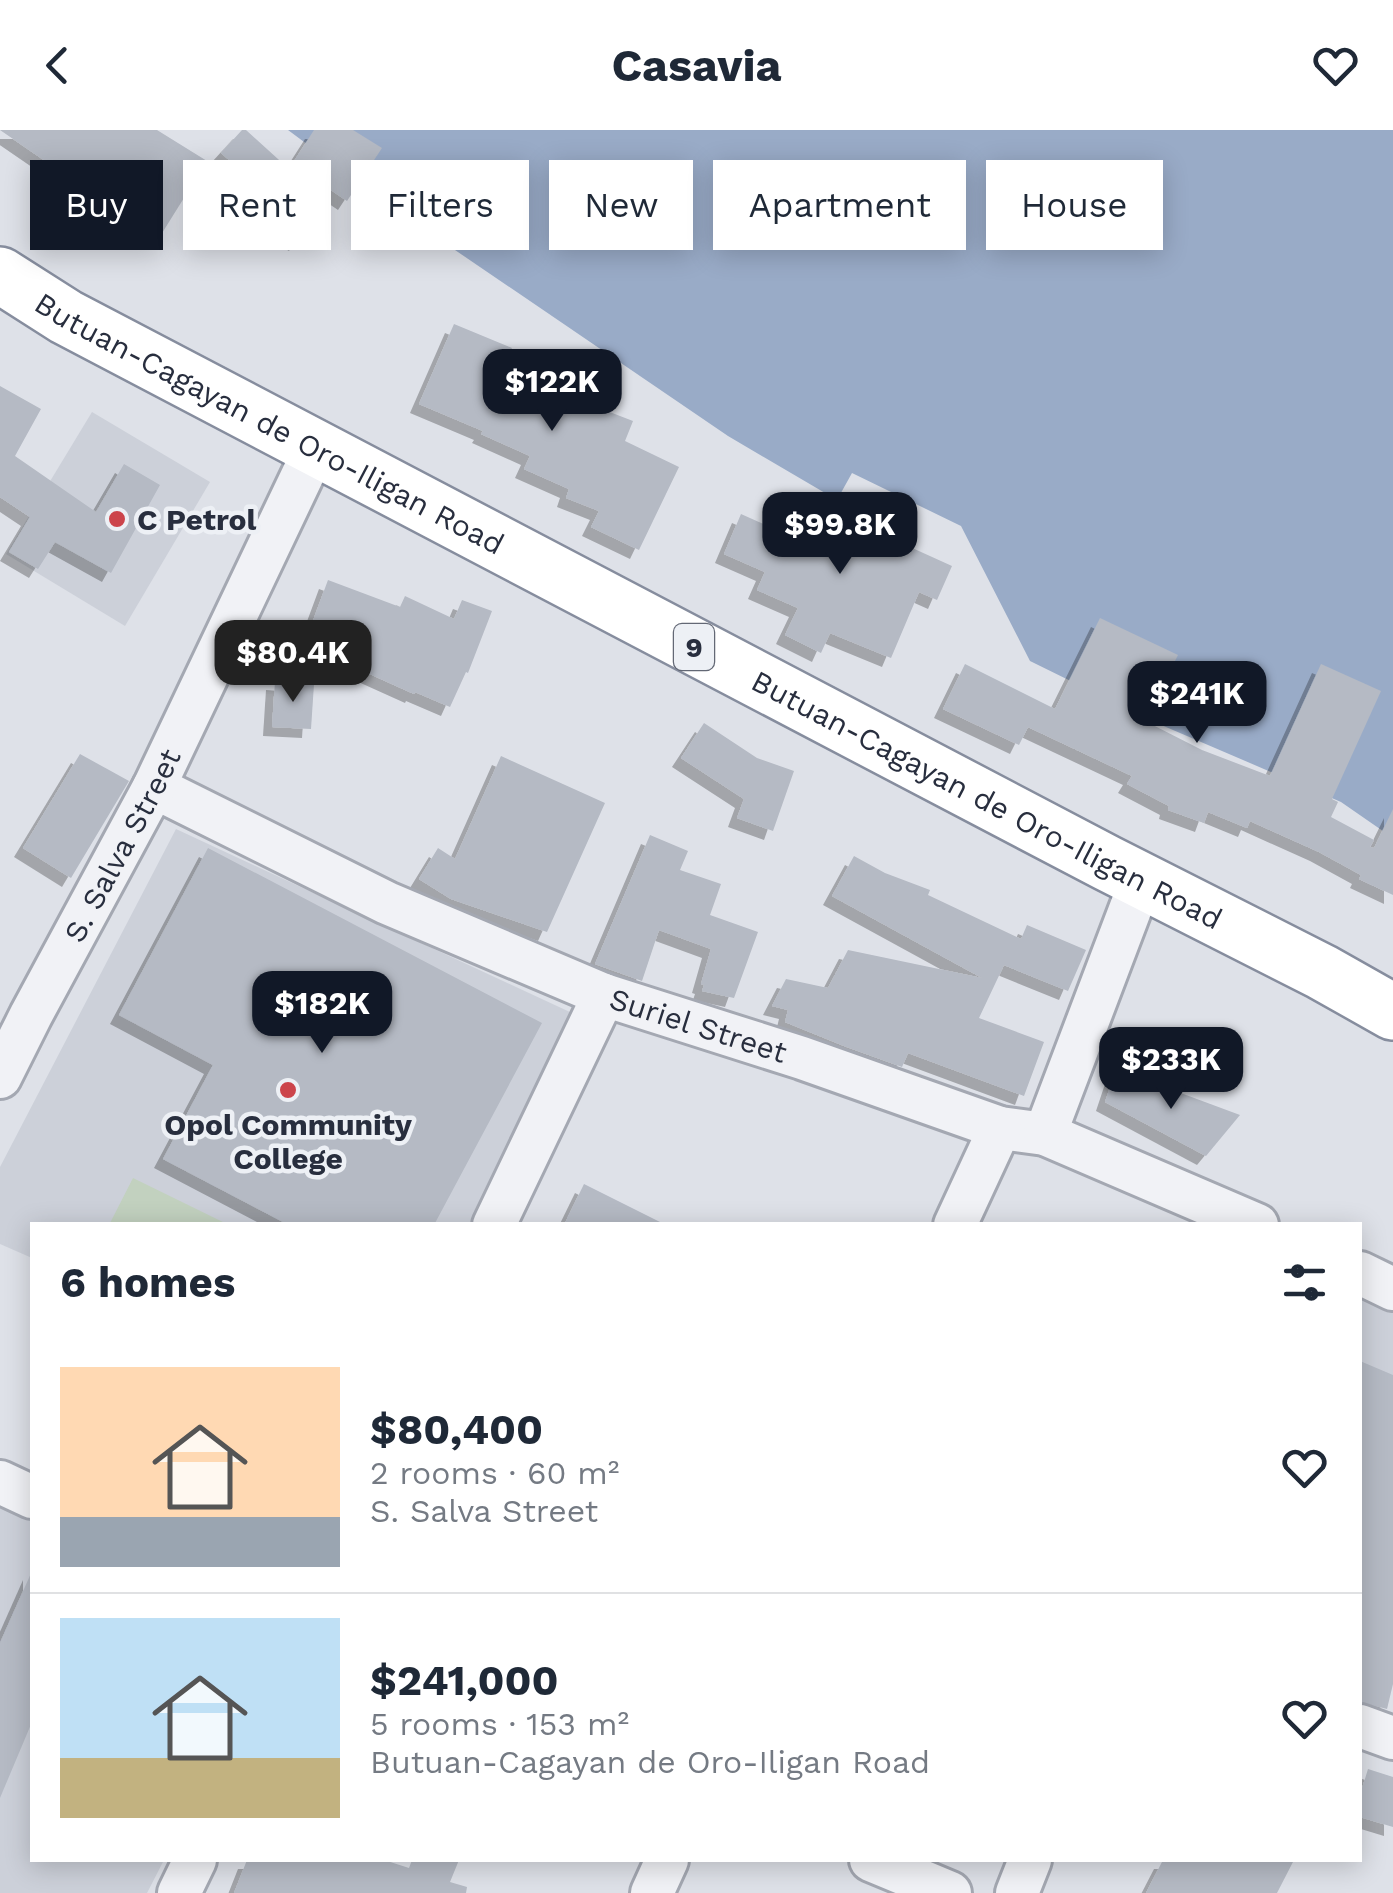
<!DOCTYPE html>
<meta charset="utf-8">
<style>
:root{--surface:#fff;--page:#f6f6f7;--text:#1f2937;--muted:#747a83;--line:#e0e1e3;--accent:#111827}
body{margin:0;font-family:"Work Sans",sans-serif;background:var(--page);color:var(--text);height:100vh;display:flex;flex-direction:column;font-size:38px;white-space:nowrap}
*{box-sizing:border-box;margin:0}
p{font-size:32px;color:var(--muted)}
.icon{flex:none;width:55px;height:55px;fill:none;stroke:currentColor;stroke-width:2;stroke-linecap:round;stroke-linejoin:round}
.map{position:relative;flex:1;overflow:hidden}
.side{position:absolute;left:30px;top:1092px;width:1332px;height:640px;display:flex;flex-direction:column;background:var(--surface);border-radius:0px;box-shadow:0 5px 25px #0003}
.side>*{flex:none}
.banner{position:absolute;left:30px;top:30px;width:1335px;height:90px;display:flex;gap:20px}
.price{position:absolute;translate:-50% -85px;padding:0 22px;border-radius:20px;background:var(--accent);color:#fff;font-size:32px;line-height:65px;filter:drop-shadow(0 2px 5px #0008)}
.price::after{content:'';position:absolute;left:50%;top:60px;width:30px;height:22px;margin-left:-15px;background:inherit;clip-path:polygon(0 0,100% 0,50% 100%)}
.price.current{background:#222;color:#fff}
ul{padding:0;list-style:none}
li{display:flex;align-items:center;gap:30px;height:250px;padding:0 30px}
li+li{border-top:2px solid var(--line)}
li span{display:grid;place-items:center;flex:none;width:280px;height:200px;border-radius:0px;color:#555}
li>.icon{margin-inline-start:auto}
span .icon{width:120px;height:120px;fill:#fffc;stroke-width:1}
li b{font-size:42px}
h2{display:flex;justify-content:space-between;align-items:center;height:120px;padding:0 30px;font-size:42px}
.pill{padding:0 35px;border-radius:0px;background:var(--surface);box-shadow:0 5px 25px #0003;font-size:35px;line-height:90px}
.pill.current{background:var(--accent);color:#fff}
header{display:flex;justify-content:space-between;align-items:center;height:130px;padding:0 30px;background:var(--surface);font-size:45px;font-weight:700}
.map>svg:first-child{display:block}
.built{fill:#ccd0d9}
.green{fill:#c2d1bf}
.water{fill:#99abc7}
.building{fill:#b5bac4;filter:url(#shadow)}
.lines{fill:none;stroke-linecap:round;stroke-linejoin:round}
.minor-casing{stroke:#a4a8b2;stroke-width:48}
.highway-casing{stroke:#868d9e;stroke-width:60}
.minor{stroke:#f1f2f6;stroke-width:42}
.highway{stroke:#fff;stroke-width:55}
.poi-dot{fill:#cc444b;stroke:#edf0f5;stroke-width:4}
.labels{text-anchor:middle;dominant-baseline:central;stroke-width:9;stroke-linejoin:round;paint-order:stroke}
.shield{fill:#edf0f5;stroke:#636875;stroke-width:2.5}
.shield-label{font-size:28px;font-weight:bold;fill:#282e3e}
.street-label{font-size:30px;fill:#282e3e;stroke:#edf0f5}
.poi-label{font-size:30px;font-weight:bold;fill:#282e3e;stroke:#edf0f5;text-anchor:start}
</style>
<header><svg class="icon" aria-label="back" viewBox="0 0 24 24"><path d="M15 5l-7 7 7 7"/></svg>Casavia<svg class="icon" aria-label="heart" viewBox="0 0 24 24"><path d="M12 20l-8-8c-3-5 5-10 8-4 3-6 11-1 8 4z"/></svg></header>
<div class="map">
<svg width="1393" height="1763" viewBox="0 0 1393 1763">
<defs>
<filter id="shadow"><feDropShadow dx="-9" dy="9" stdDeviation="0" flood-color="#0004"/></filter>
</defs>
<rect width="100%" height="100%" fill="#dee1e8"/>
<g class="built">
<path d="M92,282L210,352L125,496L6,424Z"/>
<path d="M176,699L572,883L472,1095H32V1128L0,1114V1037Z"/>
<path d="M1360,1164L1393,1180V1356L1360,1342Z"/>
<path d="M0,1372L32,1386V1730H164L147,1763H0Z"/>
</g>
<path class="green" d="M133,1048L229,1095H109Z"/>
<path class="water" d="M288,0H1393V708L1341,672L1152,591L1030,531L961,396L852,343L837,370L728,306L386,73Z"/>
<g class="building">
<path d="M0,0H157L207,31L159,108L124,87L111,105L73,77L86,59Z"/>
<path d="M242,0H246L289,39L314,0H353L382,18L347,71L328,58L298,112L254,87L267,63L221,23Z"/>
<path d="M454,194L512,218L506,232L553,253L550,259L633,291L625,311L679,337L639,420L591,397L599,381L566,368L569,359L524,339L530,326L481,304L483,301L419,274Z"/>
<path d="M0,256L41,279L15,326L96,382L124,334L160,355L111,443L55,412L38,439L9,422L30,387L0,367Z"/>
<path d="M799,374L857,410L872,381L906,399L899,412L952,436L937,470L919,462L891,528L830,503L821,523L785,505L798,478L757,460L765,442L724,424L741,384L781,402Z"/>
<path d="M328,450L400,477L405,466L454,489L462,470L492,481L468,543L466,542L450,577L415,562L414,564L363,541L361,546L301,523Z"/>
<path d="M1100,488L1178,525L1145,591L1202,620L1270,646L1321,534L1381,561L1332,669L1338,672L1331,687L1374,710L1370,717L1374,718L1393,679V765L1359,749L1361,745L1319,722L1250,691L1247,698L1208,682L1204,693L1168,680L1169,676L1127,654L1132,646L1028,597L1019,615L943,579L965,534L1055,579Z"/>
<path d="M275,551L314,554L311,599L272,597Z"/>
<path d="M704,593L757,628L794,641L773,701L737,688L744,669L681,628Z"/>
<path d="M80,624L129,651L71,748L23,718Z"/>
<path d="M501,626L605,673L547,802L451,769L419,749L438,718L455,729Z"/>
<path d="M650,705L688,721L680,740L721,754L710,785L758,802L734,868L702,861L704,855L701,854L711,819L659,800L642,851L595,834Z"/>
<path d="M208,718L542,893L434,1095H289L163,1029L213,935L119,885Z"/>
<path d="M854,726L885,743L930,760L928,765L1021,809L1027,795L1086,820L1068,861L1004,835L979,888L1044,912L1024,966L908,923L902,937L844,916L785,892L788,880L772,876L786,849L828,858L848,820L982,848L832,766Z"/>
<path d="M1116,939L1240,985L1206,1026L1105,972Z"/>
<path d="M584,1054L666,1095H564Z"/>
<path d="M1360,1231L1393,1245V1554L1387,1579L1360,1572Z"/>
<path d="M32,1441V1592L0,1668V1513Z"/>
<path d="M1368,1639L1393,1647V1697L1360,1687V1665Z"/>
<path d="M247,1730H384L409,1738L412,1730H459L450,1752L467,1757L466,1763H234Z"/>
<path d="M1163,1730H1294L1277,1763H1146Z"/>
</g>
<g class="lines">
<g class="minor-casing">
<g id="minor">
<path id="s1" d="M154,657L387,773L604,865L802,928L1000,998L1045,1004L1257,1095"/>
<path id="s2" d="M0,947L31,885L154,657L315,319"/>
<path d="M1045,1004L1141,751"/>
<path d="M494,1095L604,865"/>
<path d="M955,1095L1000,998"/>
<path d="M1360,1143L1393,1159"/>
<path d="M0,1352L32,1367"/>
<path d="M1360,1596L1393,1608"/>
<path d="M871,1730L950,1763"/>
<path d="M179,1763L195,1730"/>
<path d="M652,1763L667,1730"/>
<path d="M1017,1763L1030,1730"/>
</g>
</g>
<g class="highway-casing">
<g id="highway">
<path id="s3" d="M0,145L66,187L1107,733L1322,842L1393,882"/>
</g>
</g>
<use href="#minor" class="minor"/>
<use href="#highway" class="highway"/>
</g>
<g class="poi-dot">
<circle cx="117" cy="389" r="10"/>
<circle cx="288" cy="960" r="10"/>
</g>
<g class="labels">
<rect class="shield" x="674" y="494" width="40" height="46" rx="8"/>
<g class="shield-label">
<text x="694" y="517">9</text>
</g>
<g class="street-label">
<text stroke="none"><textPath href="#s3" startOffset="308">Butuan-Cagayan de Oro-Iligan Road</textPath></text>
<text stroke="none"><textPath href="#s3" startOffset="1118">Butuan-Cagayan de Oro-Iligan Road</textPath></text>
<text stroke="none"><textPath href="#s2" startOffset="262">S. Salva Street</textPath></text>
<text stroke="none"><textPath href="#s1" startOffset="595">Suriel Street</textPath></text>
</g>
<g class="poi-label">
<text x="137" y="389">C Petrol</text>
<text x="288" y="994" text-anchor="middle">Opol Community<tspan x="288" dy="34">College</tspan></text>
</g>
</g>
</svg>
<b class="price" style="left:552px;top:304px">$122K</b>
<b class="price" style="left:840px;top:447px">$99.8K</b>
<b class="price current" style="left:293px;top:575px">$80.4K</b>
<b class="price" style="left:1197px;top:616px">$241K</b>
<b class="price" style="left:322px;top:926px">$182K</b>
<b class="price" style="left:1171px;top:982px">$233K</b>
<div class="banner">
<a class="pill current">Buy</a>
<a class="pill">Rent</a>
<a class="pill">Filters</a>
<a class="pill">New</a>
<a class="pill">Apartment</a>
<a class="pill">House</a>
</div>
<section class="side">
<h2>6 homes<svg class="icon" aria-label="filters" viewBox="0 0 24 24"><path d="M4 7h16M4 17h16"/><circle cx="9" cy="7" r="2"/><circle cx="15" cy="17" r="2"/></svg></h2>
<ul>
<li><span style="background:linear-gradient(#ffd9b3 75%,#9aa5b1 0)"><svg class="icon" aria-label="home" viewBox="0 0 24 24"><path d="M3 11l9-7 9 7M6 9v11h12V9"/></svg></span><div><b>$80,400</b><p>2 rooms · 60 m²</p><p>S. Salva Street</p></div><svg class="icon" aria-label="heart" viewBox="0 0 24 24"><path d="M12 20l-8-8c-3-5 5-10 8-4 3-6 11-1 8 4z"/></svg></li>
<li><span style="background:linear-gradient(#bfe0f5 70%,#c2b280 0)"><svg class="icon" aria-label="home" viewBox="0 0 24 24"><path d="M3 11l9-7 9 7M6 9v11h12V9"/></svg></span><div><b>$241,000</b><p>5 rooms · 153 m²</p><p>Butuan-Cagayan de Oro-Iligan Road</p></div><svg class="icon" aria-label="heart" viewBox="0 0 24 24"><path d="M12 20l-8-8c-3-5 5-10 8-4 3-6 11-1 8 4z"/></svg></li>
</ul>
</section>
</div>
